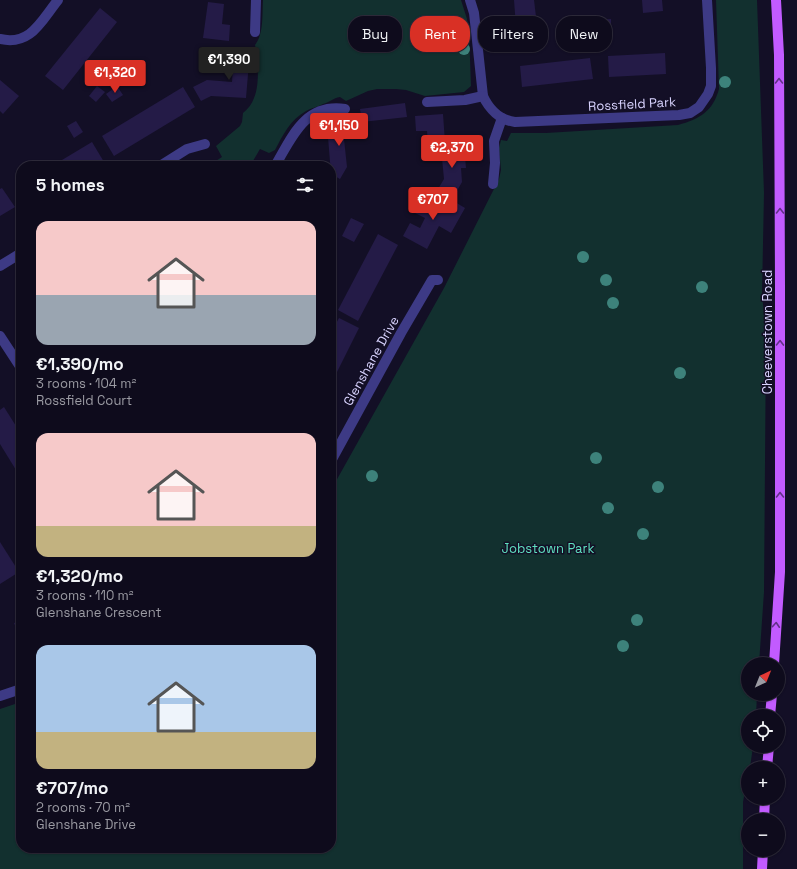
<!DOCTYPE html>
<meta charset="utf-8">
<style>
:root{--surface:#0e0b1c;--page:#171425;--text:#f1f3f6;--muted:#9b9ba3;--line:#2e2b3b;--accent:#d93025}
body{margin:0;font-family:"Space Grotesk",sans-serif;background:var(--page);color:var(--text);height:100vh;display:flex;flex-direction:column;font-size:15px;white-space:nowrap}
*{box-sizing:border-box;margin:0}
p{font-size:13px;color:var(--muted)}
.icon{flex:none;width:22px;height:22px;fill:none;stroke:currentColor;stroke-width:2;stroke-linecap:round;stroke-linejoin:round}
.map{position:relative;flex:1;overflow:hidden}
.sheet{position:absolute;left:16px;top:161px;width:320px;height:692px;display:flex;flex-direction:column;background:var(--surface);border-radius:16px;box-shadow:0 1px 3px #0004,0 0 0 1px var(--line)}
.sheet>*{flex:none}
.banner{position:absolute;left:348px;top:16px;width:380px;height:36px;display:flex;gap:8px}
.needle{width:26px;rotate:43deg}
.buttons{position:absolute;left:741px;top:657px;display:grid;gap:8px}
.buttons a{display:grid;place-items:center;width:44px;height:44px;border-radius:50%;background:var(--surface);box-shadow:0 1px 3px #0004,0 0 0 1px var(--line);font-size:20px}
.price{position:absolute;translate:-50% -34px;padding:0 9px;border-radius:4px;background:var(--accent);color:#fff;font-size:13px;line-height:26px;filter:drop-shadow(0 1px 2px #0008)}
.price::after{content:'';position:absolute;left:50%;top:24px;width:12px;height:9px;margin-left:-6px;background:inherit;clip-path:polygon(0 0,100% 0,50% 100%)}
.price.selected{background:#222;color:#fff}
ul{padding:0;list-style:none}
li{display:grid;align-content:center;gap:8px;height:212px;padding:0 20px}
li span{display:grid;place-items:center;height:124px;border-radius:12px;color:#555}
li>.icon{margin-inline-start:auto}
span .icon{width:72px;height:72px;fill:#fffc;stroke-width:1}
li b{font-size:17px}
h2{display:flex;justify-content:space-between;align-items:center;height:48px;padding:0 20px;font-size:17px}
.pill{padding:0 14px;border-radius:16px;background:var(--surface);box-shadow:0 1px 3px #0004,0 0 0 1px var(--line);font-size:14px;line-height:36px}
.pill.selected{background:var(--accent);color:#fff}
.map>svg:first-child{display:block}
.green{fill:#12302f}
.building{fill:#241b47}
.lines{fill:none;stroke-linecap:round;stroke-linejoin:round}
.minor{stroke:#3d3a85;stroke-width:10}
.major{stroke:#c25bff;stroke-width:10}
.tree{fill:#3d827b}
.oneway{stroke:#623188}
.labels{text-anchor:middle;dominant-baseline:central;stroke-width:3;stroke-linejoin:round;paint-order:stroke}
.street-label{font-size:13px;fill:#d9d4ff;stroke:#130f26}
.park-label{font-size:13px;fill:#5fe0c0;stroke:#130f26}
</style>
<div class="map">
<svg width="797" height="869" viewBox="0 0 797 869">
<rect width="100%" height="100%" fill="#130f26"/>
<g class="green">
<path d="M263,0H461L467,19L469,32L471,86L464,92L425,96L406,90L396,89H377L368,91L346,101L340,97C333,98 330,102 323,104C318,107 311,108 306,111C290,120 283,135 275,150L269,153L260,149L250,166H208L222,157L216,146L240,126L242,122L243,113C248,109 252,104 254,98C260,84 258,60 255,45C264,34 262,14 263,0Z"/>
<path d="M716,0H757L764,193L762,294L766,335L764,592L759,664H748V694H757L756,716H748V746H753L750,768H748V775L743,802V869H0V709L21,702V848H331V490L444,288L499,179L501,170L499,148L501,140L507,141L511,133H546L678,125C700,119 713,111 719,89Z"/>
</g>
<g class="building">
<path d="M514,0H534L537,25L516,27Z"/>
<path d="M642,0H662L663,11L643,13Z"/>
<path d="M208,2L224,4L222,24L230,25L229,41L203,38Z"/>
<path d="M100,8L117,22L63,90L45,76Z"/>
<path d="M611,19V27L596,29L595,20Z"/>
<path d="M234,50L250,51L246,98L211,96L201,101L193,87L207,80L232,82Z"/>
<path d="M665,53L666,74L609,77L608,56Z"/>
<path d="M590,58L593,79L522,87L520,66Z"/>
<path d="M128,60L136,66L127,76L120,70Z"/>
<path d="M0,80L19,96L3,114L0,111Z"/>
<path d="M97,86L105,92L96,102L89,96Z"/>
<path d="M117,86L123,95L112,102L106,94Z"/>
<path d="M183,87L195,107L114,156L102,136Z"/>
<path d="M405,103L407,117L362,122L360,109Z"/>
<path d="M443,114L445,142L428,143L427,131H416L415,116Z"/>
<path d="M76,121L83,132L74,138L67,126Z"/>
<path d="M354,123L356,138L344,139L347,167L340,179L331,174L327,125Z"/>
<path d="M92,142L104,162L97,166H52Z"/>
<path d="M464,146L466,168H461L462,182L453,198L438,189L444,179L441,148Z"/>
<path d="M21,184V197L15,188Z"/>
<path d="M2,188L15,207L0,216V189Z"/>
<path d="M418,198L443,212L450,199L465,208L451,233L439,226L427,249L403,236L410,223L420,228L425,218L411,211Z"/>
<path d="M351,218L364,224L354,242L342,236Z"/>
<path d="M378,234L398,245L358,321L338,310Z"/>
<path d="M339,318L359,328L331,384V333Z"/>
<path d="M4,407L21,434V467L16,470L0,444V410Z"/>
<path d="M0,542L19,572L0,584Z"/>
<path d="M21,621V640L14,623Z"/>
</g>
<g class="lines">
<g class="minor">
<path d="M470,0L474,13L483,96C489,109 500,120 515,122L679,115L690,113L699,107L708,94L711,86V68L707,0"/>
<path d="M255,32L256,0"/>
<path d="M0,39C31,46 41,21 58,0"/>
<path d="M427,102L465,100L483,96"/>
<path d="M160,166L187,149L205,144"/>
<path d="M275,166C292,137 305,103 345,109"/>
<path d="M493,184L495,163L494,141L502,118"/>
<path d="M0,266L21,253"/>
<path d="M0,336L21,368"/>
<path d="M331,461L401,333L432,280H438"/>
<path d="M0,696L21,689"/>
</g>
<g class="major">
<path d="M774,664L780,572V285L779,55L776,0"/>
<path d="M770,716L772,694"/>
<path d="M767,768L769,746"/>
<path d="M764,820L765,798"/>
<path d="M762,869L763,850"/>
</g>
</g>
<g class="tree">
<circle cx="461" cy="26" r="6"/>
<circle cx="464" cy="49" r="6"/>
<circle cx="725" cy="82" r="6"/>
<circle cx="583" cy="257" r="6"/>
<circle cx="606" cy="280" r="6"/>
<circle cx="702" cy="287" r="6"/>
<circle cx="613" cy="303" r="6"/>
<circle cx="680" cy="373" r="6"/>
<circle cx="596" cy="458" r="6"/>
<circle cx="372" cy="476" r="6"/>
<circle cx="658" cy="487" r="6"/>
<circle cx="608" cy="508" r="6"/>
<circle cx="643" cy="534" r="6"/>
<circle cx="637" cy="620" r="6"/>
<circle cx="623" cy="646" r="6"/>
</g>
<defs><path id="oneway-chevron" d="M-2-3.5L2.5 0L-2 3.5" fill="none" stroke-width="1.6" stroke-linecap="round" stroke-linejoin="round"/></defs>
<g class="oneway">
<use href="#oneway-chevron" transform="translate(779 81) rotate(-90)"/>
<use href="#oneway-chevron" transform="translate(780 211) rotate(-90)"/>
<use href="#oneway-chevron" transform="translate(780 343) rotate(-89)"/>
<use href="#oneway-chevron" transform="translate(780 495) rotate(-90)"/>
<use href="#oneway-chevron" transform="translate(776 625) rotate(-86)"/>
</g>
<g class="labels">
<g class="street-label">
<text transform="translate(632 104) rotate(-3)">Rossfield Park</text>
<text transform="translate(767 332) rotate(-90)">Cheeverstown Road</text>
<text transform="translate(371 361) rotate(-61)">Glenshane Drive</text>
</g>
<g class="park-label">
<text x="548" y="548">Jobstown Park</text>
</g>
</g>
</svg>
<div class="buttons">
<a><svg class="needle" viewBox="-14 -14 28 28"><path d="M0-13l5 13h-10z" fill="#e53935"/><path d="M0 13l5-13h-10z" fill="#9b9ba3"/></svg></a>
<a><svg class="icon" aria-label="locate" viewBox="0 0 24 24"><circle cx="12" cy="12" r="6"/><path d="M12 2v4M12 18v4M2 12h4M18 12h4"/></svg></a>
<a>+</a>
<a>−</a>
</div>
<b class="price selected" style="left:229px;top:81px">€1,390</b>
<b class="price" style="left:115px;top:94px">€1,320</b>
<b class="price" style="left:339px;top:147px">€1,150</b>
<b class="price" style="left:452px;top:169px">€2,370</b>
<b class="price" style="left:433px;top:221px">€707</b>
<div class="banner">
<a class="pill">Buy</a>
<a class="pill selected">Rent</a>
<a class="pill">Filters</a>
<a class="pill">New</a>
</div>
<section class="sheet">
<h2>5 homes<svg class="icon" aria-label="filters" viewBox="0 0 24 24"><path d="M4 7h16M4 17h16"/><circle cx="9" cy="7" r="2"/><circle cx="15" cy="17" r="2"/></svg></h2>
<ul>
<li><span style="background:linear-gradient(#f6c9c9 60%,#9aa5b1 0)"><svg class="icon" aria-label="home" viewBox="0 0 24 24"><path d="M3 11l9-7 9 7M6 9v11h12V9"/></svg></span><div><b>€1,390/mo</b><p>3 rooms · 104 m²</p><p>Rossfield Court</p></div></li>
<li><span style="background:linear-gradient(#f6c9c9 75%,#c2b280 0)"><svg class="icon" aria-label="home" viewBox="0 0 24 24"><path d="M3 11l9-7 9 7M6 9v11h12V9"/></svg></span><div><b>€1,320/mo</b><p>3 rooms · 110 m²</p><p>Glenshane Crescent</p></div></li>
<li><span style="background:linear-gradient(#a9c7e8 70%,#c2b280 0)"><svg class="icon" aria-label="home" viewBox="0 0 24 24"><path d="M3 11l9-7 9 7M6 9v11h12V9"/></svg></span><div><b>€707/mo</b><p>2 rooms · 70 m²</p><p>Glenshane Drive</p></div></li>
</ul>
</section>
</div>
